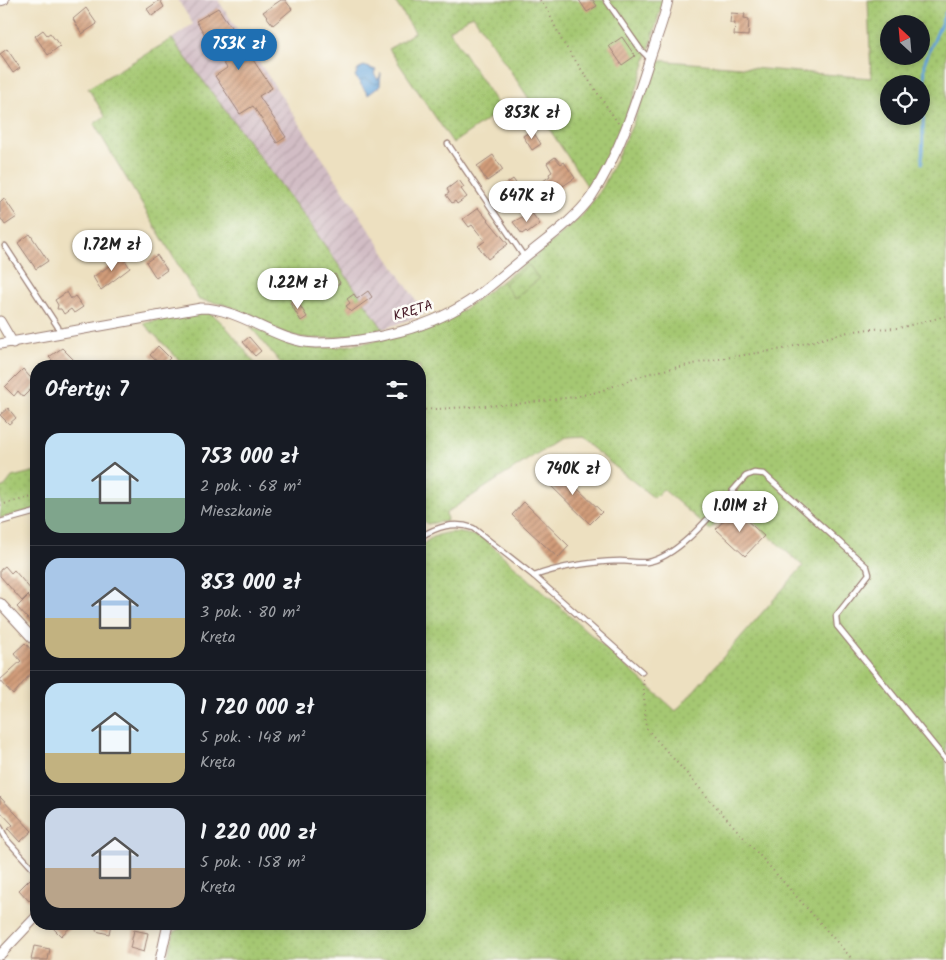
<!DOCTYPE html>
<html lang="pl">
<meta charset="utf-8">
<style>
:root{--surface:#171b24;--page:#20242c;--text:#f1f3f6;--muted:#9ea1a6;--line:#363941;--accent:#1f6fb2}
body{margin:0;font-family:Kalam,sans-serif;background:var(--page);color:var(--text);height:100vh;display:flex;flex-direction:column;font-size:19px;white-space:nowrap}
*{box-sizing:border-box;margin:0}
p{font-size:16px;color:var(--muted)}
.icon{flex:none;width:28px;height:28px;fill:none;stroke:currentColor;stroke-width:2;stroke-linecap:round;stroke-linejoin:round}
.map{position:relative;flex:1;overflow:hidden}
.panel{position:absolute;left:30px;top:360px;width:396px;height:570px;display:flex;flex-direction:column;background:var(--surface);border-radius:20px;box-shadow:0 2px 8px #0003}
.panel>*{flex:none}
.needle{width:32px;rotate:334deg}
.fabs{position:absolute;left:880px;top:15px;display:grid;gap:10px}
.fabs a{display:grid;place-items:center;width:50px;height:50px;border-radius:50%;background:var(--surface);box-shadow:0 2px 8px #0003;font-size:25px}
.price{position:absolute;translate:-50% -42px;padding:0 11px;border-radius:18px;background:#fff;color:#222;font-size:16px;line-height:32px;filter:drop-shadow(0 1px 2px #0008)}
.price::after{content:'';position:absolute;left:50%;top:30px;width:15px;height:11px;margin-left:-8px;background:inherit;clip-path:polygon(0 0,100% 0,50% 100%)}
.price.on{background:var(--accent);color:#fff}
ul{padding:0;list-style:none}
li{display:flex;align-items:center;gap:15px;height:125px;padding:0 15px}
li+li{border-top:1px solid var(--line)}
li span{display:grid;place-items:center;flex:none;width:140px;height:100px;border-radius:15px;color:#555}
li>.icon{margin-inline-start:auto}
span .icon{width:60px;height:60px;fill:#fffc;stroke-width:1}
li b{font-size:21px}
h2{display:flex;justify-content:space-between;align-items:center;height:60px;padding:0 15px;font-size:21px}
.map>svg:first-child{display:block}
.industrial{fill:url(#industrial-furrows)}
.grass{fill:url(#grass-dots);stroke:#78744e;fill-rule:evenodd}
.park{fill:url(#park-crowns);stroke:#78744e}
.water{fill:url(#water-waves);stroke:#586282}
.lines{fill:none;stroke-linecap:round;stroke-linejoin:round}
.stream{stroke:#67a6da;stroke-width:3}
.building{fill:url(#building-hatch)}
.service-casing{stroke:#9c8076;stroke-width:7}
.minor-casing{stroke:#9c8076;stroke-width:11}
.path{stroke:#9c8076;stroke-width:2;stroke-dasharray:1 4;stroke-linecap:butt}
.service{stroke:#fff;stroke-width:4.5}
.minor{stroke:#fff;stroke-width:9}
.labels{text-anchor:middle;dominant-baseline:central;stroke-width:5;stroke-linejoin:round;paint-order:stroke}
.street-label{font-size:14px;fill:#4a1f2b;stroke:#fdfcf7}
</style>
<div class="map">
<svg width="946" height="960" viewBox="0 0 946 960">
<defs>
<pattern id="industrial-furrows" width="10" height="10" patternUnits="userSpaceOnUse" patternTransform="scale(1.25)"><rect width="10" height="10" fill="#d2bdc5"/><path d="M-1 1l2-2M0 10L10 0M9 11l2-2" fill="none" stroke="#b6a2a9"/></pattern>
<pattern id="grass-dots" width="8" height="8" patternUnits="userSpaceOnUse" patternTransform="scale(1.25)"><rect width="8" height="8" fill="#a5c872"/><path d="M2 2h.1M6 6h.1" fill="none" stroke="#90ab63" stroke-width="1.8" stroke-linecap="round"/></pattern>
<pattern id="park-crowns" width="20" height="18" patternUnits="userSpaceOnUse" patternTransform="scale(1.25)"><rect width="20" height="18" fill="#a5c872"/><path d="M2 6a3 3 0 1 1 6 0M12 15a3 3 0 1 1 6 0" fill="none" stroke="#90ab63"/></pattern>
<pattern id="water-waves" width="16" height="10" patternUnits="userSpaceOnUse" patternTransform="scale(1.25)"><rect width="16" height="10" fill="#67a6da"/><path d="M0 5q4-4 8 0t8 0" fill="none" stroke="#5787b1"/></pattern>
<pattern id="building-hatch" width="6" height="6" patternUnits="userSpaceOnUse" patternTransform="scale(1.25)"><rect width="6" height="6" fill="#d19d7a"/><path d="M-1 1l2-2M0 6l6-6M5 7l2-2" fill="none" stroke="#ac7f64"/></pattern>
</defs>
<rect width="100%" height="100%" fill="#fdfcf7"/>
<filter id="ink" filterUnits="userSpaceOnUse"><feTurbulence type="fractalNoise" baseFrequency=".02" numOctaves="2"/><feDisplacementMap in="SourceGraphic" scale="10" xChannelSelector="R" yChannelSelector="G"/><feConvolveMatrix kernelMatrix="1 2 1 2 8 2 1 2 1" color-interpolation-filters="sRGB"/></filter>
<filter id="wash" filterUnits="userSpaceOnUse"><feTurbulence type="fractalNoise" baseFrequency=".0096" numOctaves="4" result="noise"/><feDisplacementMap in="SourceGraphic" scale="20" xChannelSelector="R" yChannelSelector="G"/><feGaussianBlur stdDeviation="1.12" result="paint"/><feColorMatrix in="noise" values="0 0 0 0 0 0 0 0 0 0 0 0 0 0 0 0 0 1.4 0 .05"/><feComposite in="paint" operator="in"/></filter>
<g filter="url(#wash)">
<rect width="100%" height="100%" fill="#ede0c0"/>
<path class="industrial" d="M178,0H218L425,314L383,329L310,224L172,39L193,24Z"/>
<g class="grass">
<path d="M394,0H663C645,65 628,132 588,187L473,15L449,30L501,110L453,143L389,49L415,32Z"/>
<path d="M868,0H946V960H167L174,932L189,924H420V547C439,528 459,531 483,538L676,711L803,566L733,504L710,530L663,489L654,498L578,437L561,438L446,513L447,521L427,524L421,518L426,500L420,493V366H283L250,326L294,346L311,348L338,347L369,342L433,326L463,310L533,258L582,216L603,187L632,126L656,60L871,78ZM889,24H921V56H889ZM889,84H921V116H889Z"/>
<path d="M172,39L310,224L383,329C357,334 325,342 299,337C278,333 262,321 243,312C229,305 214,302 199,300L94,124L105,116L88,88Z"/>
<path d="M206,312C222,316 246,353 257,366H185L143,323Z"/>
<path d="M36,471V509L0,518V488L5,486L12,477Z"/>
</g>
<path class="park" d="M529,265L539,279L514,298L504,284Z"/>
<path class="water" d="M364,66L376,70L374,73L378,80L381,73L380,86L368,95L355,76L359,68Z"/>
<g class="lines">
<path class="stream" d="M922,163L925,61L946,12"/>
</g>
<g id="blocks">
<g class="building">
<path d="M160,0L164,7L152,16L147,9Z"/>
<path d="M281,0H285L292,9L273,25L263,12Z"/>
<path d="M579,0H593L597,6L587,12Z"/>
<path d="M86,8L97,24L82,34L73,19Z"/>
<path d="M218,8L272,88L259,96L286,137L277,143L253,106L240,114L215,76L227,68L196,21Z"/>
<path d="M731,13L745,14L744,18L749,19L748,36L734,35L735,23H730Z"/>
<path d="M43,30L47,35L50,33L60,46L48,55L35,36Z"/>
<path d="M622,37L635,56L622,65L609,46Z"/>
<path d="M7,49L20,68L13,73L0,54Z"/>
<path d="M532,130L541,144L532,150L523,136Z"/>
<path d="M493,155L503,170L487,181L477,166Z"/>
<path d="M555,157L561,164L564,162L575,178L551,194L554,199L543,206L531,190L550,176L549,174L552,172L547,163Z"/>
<path d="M513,179L520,189L512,194L506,184Z"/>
<path d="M459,180L464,187L461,189L467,197L457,204L455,201L452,203L446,195L449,193L447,189Z"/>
<path d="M4,198L17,217L5,225L0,217V202Z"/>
<path d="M478,208L508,244L488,259L478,246L485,241L472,225L469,227L463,219Z"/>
<path d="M531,212L540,224L528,233L526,231L522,234L513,222Z"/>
<path d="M30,234L48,261L36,269L18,243Z"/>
<path d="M121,254L130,268L101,290L93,277L112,264L110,261Z"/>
<path d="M157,255L167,270L156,278L146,262Z"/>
<path d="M335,274L340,283L334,287L328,279Z"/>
<path d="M368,291L372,297L351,312L346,306L350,303L347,299L354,294L357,299Z"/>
<path d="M67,292L71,299L75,296L83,307L74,313L71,309L64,314L61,309H57L58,305L55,300Z"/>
<path d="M296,299L307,317L301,321L290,303Z"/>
<path d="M249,337L261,351L255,356L243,342Z"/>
<path d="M158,346L170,358L162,366L150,355Z"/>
<path d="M62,348L80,366H58L49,357Z"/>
<path d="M23,369L36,384L23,397L18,391L14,396L5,387Z"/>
<path d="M8,408L16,418L9,424L0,415Z"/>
<path d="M556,468L602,512L590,524L545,480Z"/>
<path d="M524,502L569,546L558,558L512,515Z"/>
<path d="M734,509L764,536L745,556L716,529Z"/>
<path d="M5,566L11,573L14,570L32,591L22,601L0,576V570Z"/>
<path d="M28,596L36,606V628L17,607Z"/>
<path d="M25,643L36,655V667L13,695L0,680L21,661L14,653Z"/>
<path d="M0,797L32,831L20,842L8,829L13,825L0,811Z"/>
<path d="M30,879L36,886V894L29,901L19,890Z"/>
<path d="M49,924H74L61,936Z"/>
<path d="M98,924H111L109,934L96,931Z"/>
<path d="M134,930L148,933L144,952L130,948Z"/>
<path d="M34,946L50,949L48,960H31Z"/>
</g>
</g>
</g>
<g filter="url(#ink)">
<use href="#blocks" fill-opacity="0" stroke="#9c8076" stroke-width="1"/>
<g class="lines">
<g class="service-casing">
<g id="service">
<path d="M606,0L641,50L649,58"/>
<path d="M448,144L525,258"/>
<path d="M5,246L58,327L59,334"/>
<path d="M0,522L36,512"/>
<path d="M420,537C437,527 454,521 473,528L534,576L642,672"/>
<path d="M534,576C561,566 591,562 620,561C629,561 638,563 647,562C682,557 722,501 746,476L754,473L764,474L867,567L869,574L836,616L837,626L946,760"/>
<path d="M0,827L7,840L36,872"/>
</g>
</g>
<g class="minor-casing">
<g id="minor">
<path d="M0,1L4,0"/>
<path d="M0,321L13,343"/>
<path d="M0,344L201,308C242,308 274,342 316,343C370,343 433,328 477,296C495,283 512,267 530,253C551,236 575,219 591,197C619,155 635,105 650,58C656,39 664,20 668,0"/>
<path d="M0,603L36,642"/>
<path d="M0,955L36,917"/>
<path d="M160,960L168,924"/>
</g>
</g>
<g class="path">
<path d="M540,0L548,11L562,41L618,123"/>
<path d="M420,410L516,404L574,397L597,392L650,373L712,360L783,349L848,332L869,329L899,328L946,316"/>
<path d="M0,505L36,496"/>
<path d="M643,679L646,728L853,960"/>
</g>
<use href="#service" class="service"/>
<use href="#minor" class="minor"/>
</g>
</g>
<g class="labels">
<g class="street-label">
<text transform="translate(413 311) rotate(-17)">KRĘTA</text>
</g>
</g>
</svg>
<div class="fabs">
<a><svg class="needle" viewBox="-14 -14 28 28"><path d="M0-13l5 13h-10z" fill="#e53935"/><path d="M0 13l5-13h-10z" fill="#9ea1a6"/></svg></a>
<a><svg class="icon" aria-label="locate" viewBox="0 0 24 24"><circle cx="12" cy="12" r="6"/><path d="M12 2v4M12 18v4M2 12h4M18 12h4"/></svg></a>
</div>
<b class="price on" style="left:239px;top:71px">753K zł</b>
<b class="price" style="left:532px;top:140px">853K zł</b>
<b class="price" style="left:527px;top:223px">647K zł</b>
<b class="price" style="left:112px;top:272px">1.72M zł</b>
<b class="price" style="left:298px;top:310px">1.22M zł</b>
<b class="price" style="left:573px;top:496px">740K zł</b>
<b class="price" style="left:740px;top:533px">1.01M zł</b>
<section class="panel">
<h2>Oferty: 7<svg class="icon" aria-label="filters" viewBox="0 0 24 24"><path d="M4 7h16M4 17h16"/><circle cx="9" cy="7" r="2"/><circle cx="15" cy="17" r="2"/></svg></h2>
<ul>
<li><span style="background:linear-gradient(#bfe0f5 65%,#7fa58c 0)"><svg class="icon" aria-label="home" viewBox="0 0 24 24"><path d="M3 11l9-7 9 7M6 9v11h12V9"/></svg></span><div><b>753 000 zł</b><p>2 pok. · 68 m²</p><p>Mieszkanie</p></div></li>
<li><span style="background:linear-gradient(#a9c7e8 60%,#c2b280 0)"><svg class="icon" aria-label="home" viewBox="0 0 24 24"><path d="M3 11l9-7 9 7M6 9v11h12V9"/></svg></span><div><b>853 000 zł</b><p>3 pok. · 80 m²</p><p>Kręta</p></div></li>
<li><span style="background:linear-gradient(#bfe0f5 70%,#c2b280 0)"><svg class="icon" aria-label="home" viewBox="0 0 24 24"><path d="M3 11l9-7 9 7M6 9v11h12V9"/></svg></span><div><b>1 720 000 zł</b><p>5 pok. · 148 m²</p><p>Kręta</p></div></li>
<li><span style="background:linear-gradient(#c9d6e8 60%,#b9a48a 0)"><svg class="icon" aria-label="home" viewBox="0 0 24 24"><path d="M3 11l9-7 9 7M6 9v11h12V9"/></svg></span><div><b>1 220 000 zł</b><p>5 pok. · 158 m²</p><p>Kręta</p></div></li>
</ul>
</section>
</div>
